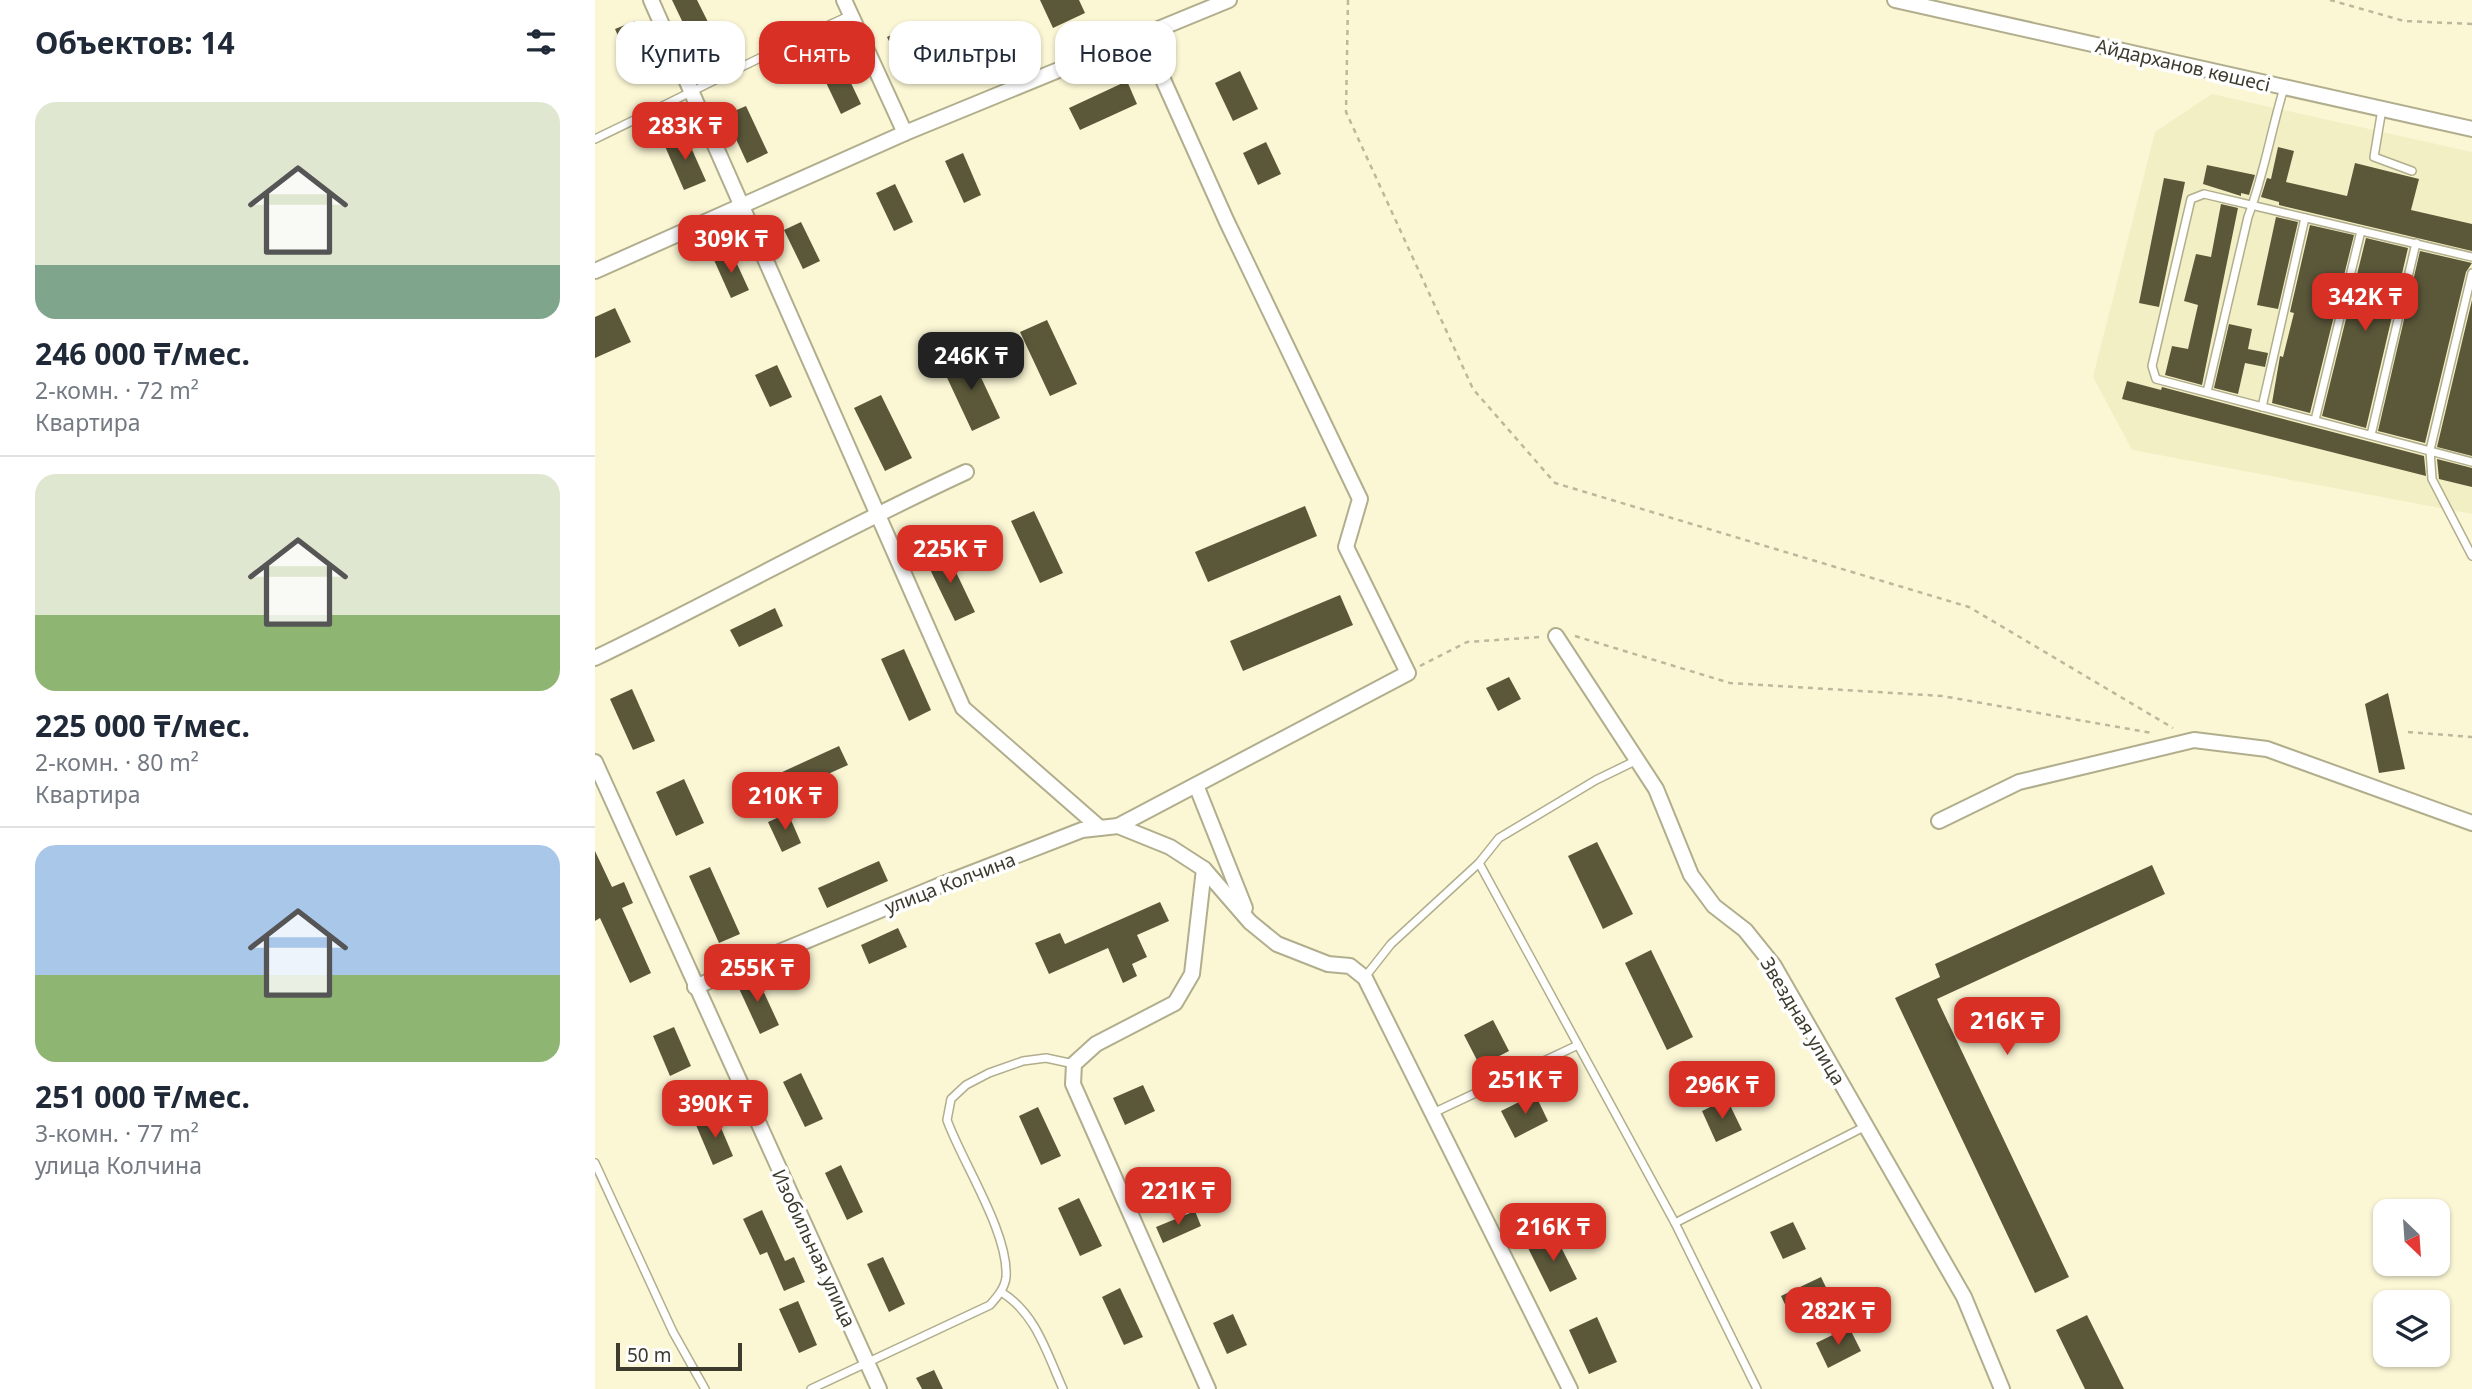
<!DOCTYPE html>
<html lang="ru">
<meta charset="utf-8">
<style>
:root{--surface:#fff;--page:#f2f2f3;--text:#1f2937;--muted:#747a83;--line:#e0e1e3;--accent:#d93025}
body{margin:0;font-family:"Noto Sans",sans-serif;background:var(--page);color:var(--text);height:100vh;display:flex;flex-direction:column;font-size:26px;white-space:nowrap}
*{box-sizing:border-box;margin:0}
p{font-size:23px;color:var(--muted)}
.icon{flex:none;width:38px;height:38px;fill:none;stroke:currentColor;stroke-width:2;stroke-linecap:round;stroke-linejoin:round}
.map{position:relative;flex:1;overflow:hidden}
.panel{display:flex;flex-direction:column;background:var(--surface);width:595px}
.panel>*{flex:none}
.guide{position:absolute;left:21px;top:21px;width:665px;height:63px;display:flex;gap:14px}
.needle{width:46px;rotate:155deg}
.fabs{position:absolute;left:1778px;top:1199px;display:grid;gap:14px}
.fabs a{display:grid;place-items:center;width:77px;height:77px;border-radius:14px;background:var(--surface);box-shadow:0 2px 5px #0004;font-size:35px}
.scale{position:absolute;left:21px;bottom:18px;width:126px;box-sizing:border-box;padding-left:7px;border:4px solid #3c3b2d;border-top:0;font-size:19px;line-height:24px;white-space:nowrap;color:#3c3b2d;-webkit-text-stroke:5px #fff;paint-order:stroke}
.price{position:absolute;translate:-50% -60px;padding:0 16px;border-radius:14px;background:var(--accent);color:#fff;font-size:23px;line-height:46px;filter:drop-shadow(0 2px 4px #0008)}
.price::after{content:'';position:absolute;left:50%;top:42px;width:21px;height:16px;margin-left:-10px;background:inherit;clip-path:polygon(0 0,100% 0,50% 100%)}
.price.active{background:#222;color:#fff}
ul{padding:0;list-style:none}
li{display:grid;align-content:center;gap:14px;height:371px;padding:0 35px}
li+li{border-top:2px solid var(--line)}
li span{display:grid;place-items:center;height:217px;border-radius:21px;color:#555}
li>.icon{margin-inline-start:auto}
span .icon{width:126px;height:126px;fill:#fffc;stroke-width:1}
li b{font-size:30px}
h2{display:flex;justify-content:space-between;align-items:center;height:84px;padding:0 35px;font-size:30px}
.pill{padding:0 24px;border-radius:21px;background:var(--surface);box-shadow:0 2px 5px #0004;font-size:24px;line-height:63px}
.pill.active{background:var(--accent);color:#fff}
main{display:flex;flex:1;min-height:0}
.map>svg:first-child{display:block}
.built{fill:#f3efc4}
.building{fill:#5b583a}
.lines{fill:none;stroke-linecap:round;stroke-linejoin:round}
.lane-casing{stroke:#b1ae8d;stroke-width:10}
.street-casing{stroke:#b1ae8d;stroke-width:18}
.path{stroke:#bbb89c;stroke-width:2.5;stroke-dasharray:5 5;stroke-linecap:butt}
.lane{stroke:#fff;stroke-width:7}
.street{stroke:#fff;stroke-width:14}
.labels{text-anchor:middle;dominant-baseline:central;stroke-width:7;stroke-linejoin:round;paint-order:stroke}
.street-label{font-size:19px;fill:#3c3b2d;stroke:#fff}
</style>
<main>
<section class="panel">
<h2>Объектов: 14<svg class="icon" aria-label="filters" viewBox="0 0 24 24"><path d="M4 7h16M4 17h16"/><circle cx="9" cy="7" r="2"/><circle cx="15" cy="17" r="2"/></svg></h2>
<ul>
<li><span style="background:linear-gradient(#dfe7d0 75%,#7fa58c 0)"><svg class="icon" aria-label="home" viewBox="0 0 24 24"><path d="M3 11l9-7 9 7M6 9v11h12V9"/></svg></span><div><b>246 000 ₸/мес.</b><p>2-комн. · 72 m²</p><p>Квартира</p></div></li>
<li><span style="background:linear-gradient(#dfe7d0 65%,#8fb573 0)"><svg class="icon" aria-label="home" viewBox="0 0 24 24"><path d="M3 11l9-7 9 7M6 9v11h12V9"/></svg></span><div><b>225 000 ₸/мес.</b><p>2-комн. · 80 m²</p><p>Квартира</p></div></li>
<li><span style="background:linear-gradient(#a9c7e8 60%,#8fb573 0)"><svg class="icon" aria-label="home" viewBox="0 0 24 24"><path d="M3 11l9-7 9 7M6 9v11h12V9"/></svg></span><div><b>251 000 ₸/мес.</b><p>3-комн. · 77 m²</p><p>улица Колчина</p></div></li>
</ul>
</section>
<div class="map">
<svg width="1877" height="1389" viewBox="0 0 1877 1389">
<rect width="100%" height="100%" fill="#fbf7d5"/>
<path class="built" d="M1617,94L1877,152V514L1537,450L1498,377L1560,132Z"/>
<g class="building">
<path d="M77,0H102L121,38L100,48Z"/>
<path d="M445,0H484L490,13L458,28Z"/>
<path d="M40,21L60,66L40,75L20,29Z"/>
<path d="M313,27L335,71L314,81L292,37Z"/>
<path d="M245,60L266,104L246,114L225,70Z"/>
<path d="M645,71L663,109L638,121L620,83Z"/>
<path d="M532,81L542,104L485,130L474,108Z"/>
<path d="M151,106L173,153L152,163L130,115Z"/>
<path d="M90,134L111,181L89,190L69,144Z"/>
<path d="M671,142L686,174L663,185L648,153Z"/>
<path d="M1683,147L1699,151L1691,182L1752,196L1760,163L1824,179L1816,210L1877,224V251L1684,205V202L1666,197L1672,178L1676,179Z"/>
<path d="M368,153L386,195L369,203L350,161Z"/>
<path d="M1612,165L1660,175L1654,195L1646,193V196L1608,184Z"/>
<path d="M1569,178L1590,182L1564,307L1544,303Z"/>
<path d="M300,184L318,222L299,231L281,193Z"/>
<path d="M1626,204L1643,208L1607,385L1570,375L1577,346L1593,349L1603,305L1589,301L1601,254L1616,257Z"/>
<path d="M1681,217L1703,222L1683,309L1662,305Z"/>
<path d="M206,222L225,261L208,269L189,230Z"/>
<path d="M1715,225L1759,235L1715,413L1677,403L1685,356L1688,357L1699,313L1695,312Z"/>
<path d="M1771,238L1813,248L1771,428L1727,416Z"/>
<path d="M1825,251L1877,263L1871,272L1830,443L1783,431Z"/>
<path d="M137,253L154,290L136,298L119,260Z"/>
<path d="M1877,300V456L1842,447Z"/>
<path d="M20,308L36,342L0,358V317Z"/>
<path d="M452,320L482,384L455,396L425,332Z"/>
<path d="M1634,324L1657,329L1653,349L1673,353L1670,367L1650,363L1643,394L1619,388Z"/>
<path d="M375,354L405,418L377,431L347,367Z"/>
<path d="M182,365L197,397L175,407L160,375Z"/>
<path d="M1532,381L1566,390L1567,387L1829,456L1831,476L1527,399Z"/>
<path d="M286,395L317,458L290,471L259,408Z"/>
<path d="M1842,459L1877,468V487L1844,479Z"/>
<path d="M710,506L722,536L613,582L600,552Z"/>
<path d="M439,511L468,573L445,583L416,521Z"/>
<path d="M350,549L380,612L360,621L330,559Z"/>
<path d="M745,595L758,625L648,671L635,641Z"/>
<path d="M180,608L188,626L144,647L135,630Z"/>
<path d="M309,649L336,710L314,721L286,659Z"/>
<path d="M914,677L926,699L903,711L891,688Z"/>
<path d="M37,689L60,741L38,750L15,699Z"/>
<path d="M1793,693L1810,769L1784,773L1770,704Z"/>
<path d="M244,746L253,765L193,792L185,773Z"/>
<path d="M89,779L109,823L81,836L61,792Z"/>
<path d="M193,813L206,843L187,852L173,822Z"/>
<path d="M1002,842L1038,914L1008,929L973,856Z"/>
<path d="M0,851L17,887L29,882L38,903L27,908L56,973L35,983L5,918L0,921Z"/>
<path d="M284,861L293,881L232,908L223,888Z"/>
<path d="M1557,865L1570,894L1342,999L1474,1277L1440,1293L1300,998L1345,977L1340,964Z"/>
<path d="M115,867L145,934L124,943L94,876Z"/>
<path d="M565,902L574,921L542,935L552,957L537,964L542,976L528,983L513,948L454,974L440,943L465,933L470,944Z"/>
<path d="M303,928L312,947L274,964L266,945Z"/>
<path d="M1056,950L1098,1037L1072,1050L1030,963Z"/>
<path d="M160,973L184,1025L165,1034L141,982Z"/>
<path d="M898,1020L914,1051L885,1066L869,1035Z"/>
<path d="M79,1027L96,1066L75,1076L58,1036Z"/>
<path d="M206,1073L228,1119L210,1127L188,1082Z"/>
<path d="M548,1085L560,1111L530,1125L518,1098Z"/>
<path d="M940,1094L953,1121L920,1138L906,1111Z"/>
<path d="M1132,1099L1147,1130L1121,1142L1107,1111Z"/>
<path d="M443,1107L466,1156L446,1165L424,1116Z"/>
<path d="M121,1116L138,1156L118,1165L101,1125Z"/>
<path d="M246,1165L268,1212L252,1220L230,1173Z"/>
<path d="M484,1198L507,1246L485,1256L463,1208Z"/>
<path d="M167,1210L190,1261L199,1257L210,1282L189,1291L172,1252L165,1255L148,1219Z"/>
<path d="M600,1211L606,1226L568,1243L561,1227Z"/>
<path d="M1198,1222L1211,1249L1188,1259L1175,1232Z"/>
<path d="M960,1235L982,1279L955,1292L933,1248Z"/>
<path d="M288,1257L310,1304L294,1312L272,1264Z"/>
<path d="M1226,1277L1237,1300L1197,1319L1186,1296Z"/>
<path d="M525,1288L548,1337L529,1345L507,1297Z"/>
<path d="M203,1301L222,1345L204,1353L184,1309Z"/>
<path d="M638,1314L652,1345L632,1354L618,1323Z"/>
<path d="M1492,1315L1529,1389H1490L1461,1330Z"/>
<path d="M1002,1317L1022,1362L994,1374L974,1330Z"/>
<path d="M1254,1327L1266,1351L1233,1368L1221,1343Z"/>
<path d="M339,1370L348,1389H327L321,1378Z"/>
</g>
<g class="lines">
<g class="lane-casing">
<g id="lane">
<path d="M1787,109L1779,157L1817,171"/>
<path d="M0,139C86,98 169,54 256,15"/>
<path d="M1877,257L1609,194L1596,199L1557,366L1561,379L1877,462"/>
<path d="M1877,273L1835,450L1837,479L1877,556"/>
<path d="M1612,392L1653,217C1669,175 1676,130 1689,88"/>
<path d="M1667,407L1710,218"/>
<path d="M1720,420L1766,231"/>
<path d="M1776,435L1821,243"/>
<path d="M884,863L1080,1223L1162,1389"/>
<path d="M770,977L796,944L884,863L904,838L1001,780L1042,760"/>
<path d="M838,1113L983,1045"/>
<path d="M0,1163L78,1332L110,1389"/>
<path d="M1080,1223L1271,1126"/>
<path d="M406,1292C441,1313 452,1354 468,1389"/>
<path d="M216,1389L395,1305C402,1297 410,1288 411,1277C414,1233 367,1162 352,1120L356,1099L371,1085L394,1073L428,1061L451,1058L479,1064"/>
</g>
</g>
<g class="street-casing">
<g id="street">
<path d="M56,0L368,708L505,828"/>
<path d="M249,0L310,133"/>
<path d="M1300,0L1877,129"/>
<path d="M0,271L310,133L634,0"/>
<path d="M961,636L1061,789L1096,875L1119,906L1150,930L1179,966L1369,1297L1407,1389"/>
<path d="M0,658C125,598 245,530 371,472"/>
<path d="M0,762L284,1389"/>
<path d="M601,785L650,908"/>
<path d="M1344,821L1424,782L1599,740L1672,749L1877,823"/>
<path d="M523,826L813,673L751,547L765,499L632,222L548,35"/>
<path d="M609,869L597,974L580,1003L501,1044L479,1064L478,1084L613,1389"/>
<path d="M100,987L343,886L487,830L523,826L575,847L609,869L655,922L682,944L733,964L755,966L770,978L975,1389"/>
</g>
</g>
<g class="path">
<path d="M753,0L751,112L878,389L960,483L1374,607L1578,728"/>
<path d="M1735,0L1809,21L1877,24"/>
<path d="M980,636L1135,683L1347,696L1557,733"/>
<path d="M825,666L872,642L945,637"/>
<path d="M1813,732L1877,737"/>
</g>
<use href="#lane" class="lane"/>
<use href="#street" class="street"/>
</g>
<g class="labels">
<g class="street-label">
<text transform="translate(1588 65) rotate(13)">Айдарханов көшесі</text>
<text transform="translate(355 883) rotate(-21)">улица Колчина</text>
<text transform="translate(1208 1021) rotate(59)">Звездная улица</text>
<text transform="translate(219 1248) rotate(65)">Изобильная улица</text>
</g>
</g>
</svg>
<div class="fabs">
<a><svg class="needle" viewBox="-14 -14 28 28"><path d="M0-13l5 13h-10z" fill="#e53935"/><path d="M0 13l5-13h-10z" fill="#747a83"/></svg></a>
<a><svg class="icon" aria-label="layers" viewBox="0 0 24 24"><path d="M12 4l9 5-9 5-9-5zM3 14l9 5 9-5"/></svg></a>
</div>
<div class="scale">50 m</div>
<b class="price" style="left:90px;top:162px">283K ₸</b>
<b class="price" style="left:136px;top:275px">309K ₸</b>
<b class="price" style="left:1770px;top:333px">342K ₸</b>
<b class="price active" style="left:376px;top:392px">246K ₸</b>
<b class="price" style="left:355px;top:585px">225K ₸</b>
<b class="price" style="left:190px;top:832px">210K ₸</b>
<b class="price" style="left:162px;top:1004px">255K ₸</b>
<b class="price" style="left:1412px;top:1057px">216K ₸</b>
<b class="price" style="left:930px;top:1116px">251K ₸</b>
<b class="price" style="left:1127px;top:1121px">296K ₸</b>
<b class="price" style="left:120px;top:1140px">390K ₸</b>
<b class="price" style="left:583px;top:1227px">221K ₸</b>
<b class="price" style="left:958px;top:1263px">216K ₸</b>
<b class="price" style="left:1243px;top:1347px">282K ₸</b>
<div class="guide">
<a class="pill">Купить</a>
<a class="pill active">Снять</a>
<a class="pill">Фильтры</a>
<a class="pill">Новое</a>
</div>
</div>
</main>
